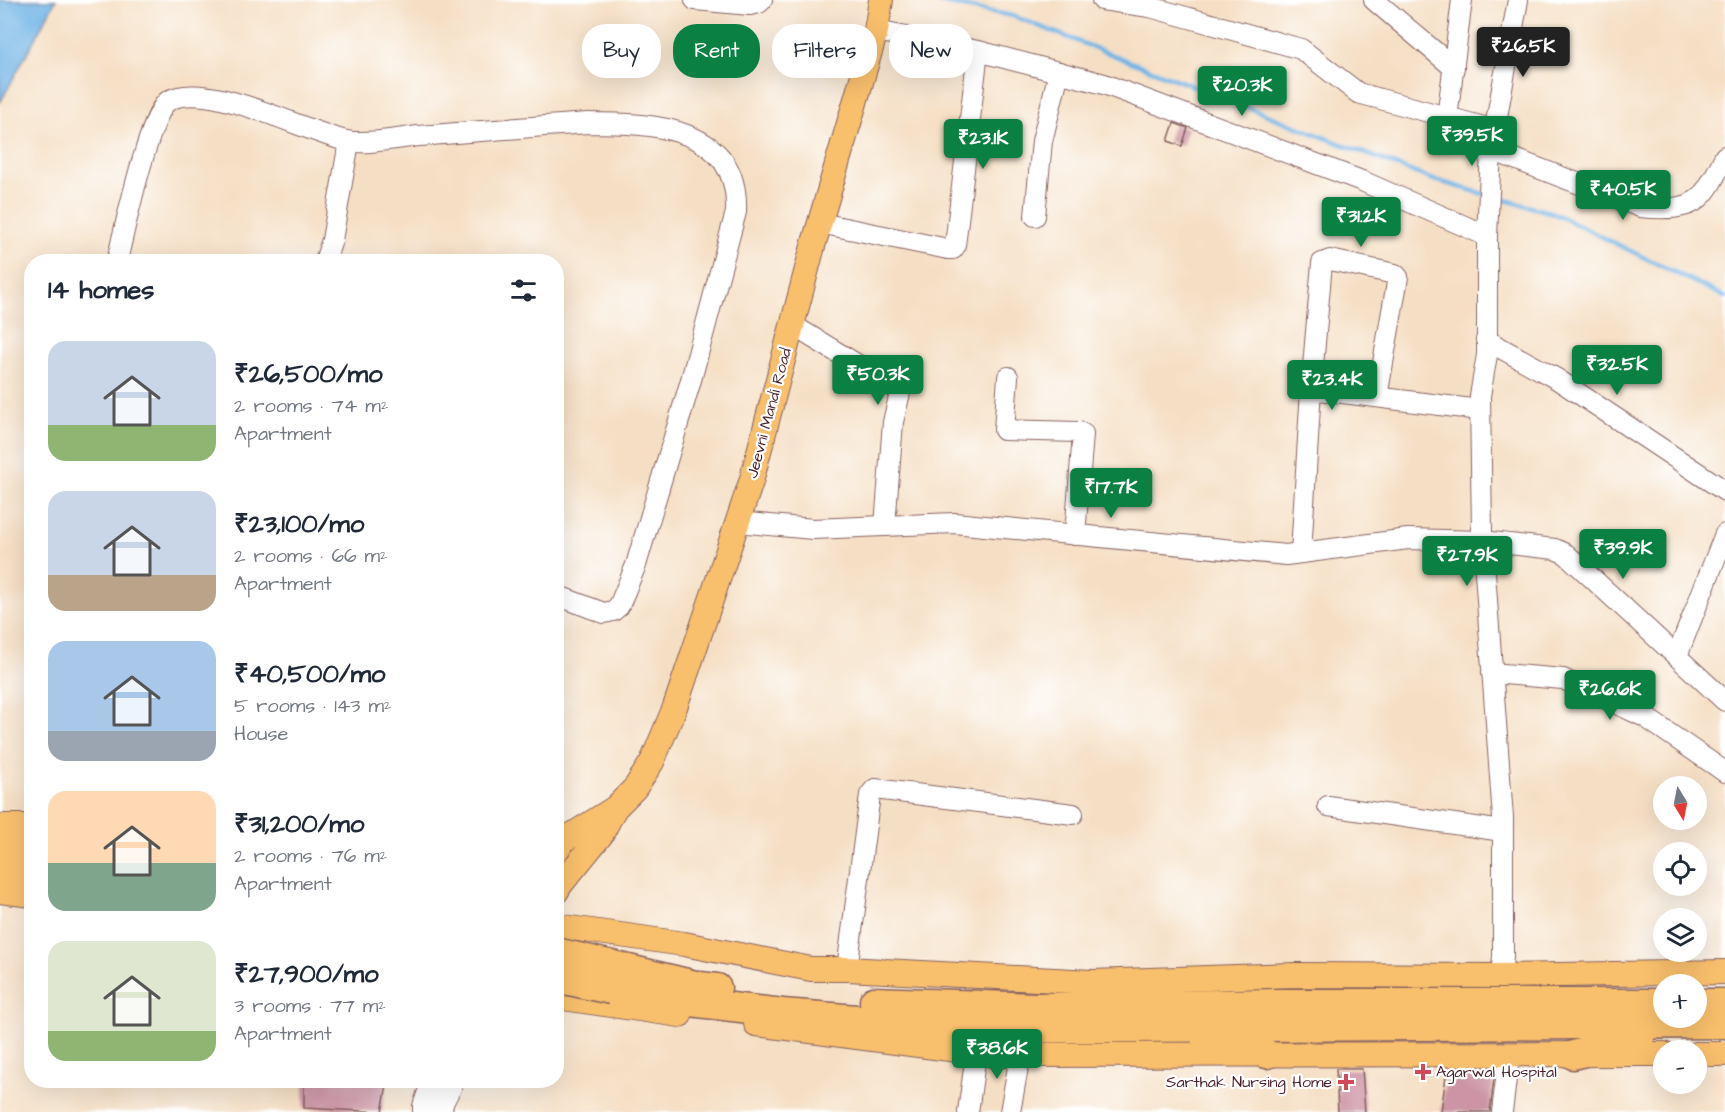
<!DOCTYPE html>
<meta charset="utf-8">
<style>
:root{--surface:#fff;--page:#f2f2f3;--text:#1f2937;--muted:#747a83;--accent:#0b8043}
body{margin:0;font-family:"Architects Daughter",sans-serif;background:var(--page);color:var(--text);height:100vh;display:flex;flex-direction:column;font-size:22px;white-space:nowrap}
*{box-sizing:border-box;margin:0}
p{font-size:20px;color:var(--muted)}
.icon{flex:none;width:33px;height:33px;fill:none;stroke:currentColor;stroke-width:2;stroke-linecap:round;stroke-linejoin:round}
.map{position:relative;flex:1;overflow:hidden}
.drawer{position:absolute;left:24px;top:254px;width:540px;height:834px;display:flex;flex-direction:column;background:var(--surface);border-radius:24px;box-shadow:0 6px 24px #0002}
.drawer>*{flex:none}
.top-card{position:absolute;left:582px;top:24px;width:570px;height:54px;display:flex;gap:12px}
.needle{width:39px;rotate:170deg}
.controls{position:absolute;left:1653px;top:776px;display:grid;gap:12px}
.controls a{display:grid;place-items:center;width:54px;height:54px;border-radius:50%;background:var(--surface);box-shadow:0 6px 24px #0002;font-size:30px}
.price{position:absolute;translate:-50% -51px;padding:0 14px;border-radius:6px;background:var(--accent);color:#fff;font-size:20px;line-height:39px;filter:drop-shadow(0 2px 3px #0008)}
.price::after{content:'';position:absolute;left:50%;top:36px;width:18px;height:14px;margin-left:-9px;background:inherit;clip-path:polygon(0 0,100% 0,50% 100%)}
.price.selected{background:#222;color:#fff}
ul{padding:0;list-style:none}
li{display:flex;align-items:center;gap:18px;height:150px;padding:0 24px}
li span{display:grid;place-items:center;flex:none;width:168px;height:120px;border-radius:18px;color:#555}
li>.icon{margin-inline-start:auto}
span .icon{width:72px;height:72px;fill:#fffc;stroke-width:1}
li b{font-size:26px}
h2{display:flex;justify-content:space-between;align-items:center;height:72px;padding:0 24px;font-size:26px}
.chip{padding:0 21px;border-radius:24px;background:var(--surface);box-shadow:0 6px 24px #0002;font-size:21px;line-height:54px}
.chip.selected{background:var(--accent);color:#fff}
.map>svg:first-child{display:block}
.water{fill:#70b4e6;stroke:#5d6a88;stroke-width:1.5}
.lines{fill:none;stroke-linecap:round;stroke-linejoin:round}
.stream{stroke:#70b4e6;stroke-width:4.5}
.building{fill:#cc94a4}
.minor-casing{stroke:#866261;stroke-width:22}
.major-casing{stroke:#866261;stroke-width:26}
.highway-casing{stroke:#866261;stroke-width:31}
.minor{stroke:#fff;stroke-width:20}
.major{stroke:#f8bf6c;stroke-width:24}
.highway{stroke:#f8bf6c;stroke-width:28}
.highway-bridge-casing{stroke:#866261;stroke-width:31;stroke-linecap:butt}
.highway-bridge{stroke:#f8bf6c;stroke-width:28}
.poi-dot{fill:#d1495b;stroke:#fff;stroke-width:2}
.labels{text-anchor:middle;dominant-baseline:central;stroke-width:4.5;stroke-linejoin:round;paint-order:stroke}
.street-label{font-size:16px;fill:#4a1f2b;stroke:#fff}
.poi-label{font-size:16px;fill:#4a1f2b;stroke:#fff;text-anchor:start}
</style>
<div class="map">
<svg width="1725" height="1112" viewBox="0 0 1725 1112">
<rect width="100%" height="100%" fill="#fff"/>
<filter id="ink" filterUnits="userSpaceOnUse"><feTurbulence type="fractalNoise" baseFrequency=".0167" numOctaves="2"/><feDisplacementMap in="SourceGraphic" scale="12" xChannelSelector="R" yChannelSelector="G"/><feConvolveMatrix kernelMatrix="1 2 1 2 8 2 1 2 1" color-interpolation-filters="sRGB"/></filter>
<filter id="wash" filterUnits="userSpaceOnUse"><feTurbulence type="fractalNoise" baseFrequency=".008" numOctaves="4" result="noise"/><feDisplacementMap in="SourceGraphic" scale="24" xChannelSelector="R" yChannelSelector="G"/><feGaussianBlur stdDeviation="1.35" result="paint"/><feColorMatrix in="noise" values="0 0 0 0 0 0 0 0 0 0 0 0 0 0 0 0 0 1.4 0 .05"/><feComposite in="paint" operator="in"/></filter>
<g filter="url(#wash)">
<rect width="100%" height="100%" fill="#f5dfc4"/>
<path class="water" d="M0,0H56L0,103Z"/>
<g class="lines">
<g class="stream">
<path d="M928,0L1013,16L1431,179L1484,194"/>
<path d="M1494,197L1553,213L1725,297"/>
</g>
</g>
<g id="blocks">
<g class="building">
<path d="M1174,123L1188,128L1182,146L1168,141Z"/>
<path d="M1336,1069H1362L1365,1112H1338Z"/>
<path d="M1447,1069H1495L1490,1112H1441Z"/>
<path d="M304,1080H388L382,1112L304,1108Z"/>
</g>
</g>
</g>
<g filter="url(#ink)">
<use href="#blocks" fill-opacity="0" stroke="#866261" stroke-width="1.5"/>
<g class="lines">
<g class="minor-casing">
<g id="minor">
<path d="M695,0L750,5L759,3L762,0"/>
<path d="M1102,0L1150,7L1301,49L1358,93L1495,130"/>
<path d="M1374,0L1454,68"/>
<path d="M978,51L1104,84L1362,181L1487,236"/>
<path d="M1447,118L1462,0"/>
<path d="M1491,150L1640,207C1657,209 1687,211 1700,197C1711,187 1718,169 1725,156"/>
<path d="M1035,216L1042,141L1059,72"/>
<path d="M820,223L948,249H953L955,246L978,51L876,31"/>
<path d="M117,261C123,235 150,112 168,101C206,78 304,132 347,141C365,145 400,138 419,136C476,131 532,127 588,123C652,123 740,126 736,212L691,380L636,565L619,606L613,611L604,613L556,595"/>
<path d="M325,261L332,240L349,142"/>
<path d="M792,325L896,388L900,393L893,422L885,526"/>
<path d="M1486,340L1557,379L1725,491"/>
<path d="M1008,377L1004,430L1079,432L1083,434L1075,535"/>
<path d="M1311,389L1322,263L1330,260L1395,274L1398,277L1377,397"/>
<path d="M737,522L813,529L954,523L1286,555L1408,539L1482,541L1555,549L1566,554L1725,701"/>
<path d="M1301,553L1311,389L1480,410"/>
<path d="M1677,656L1725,534"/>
<path d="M1492,673L1563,679L1645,717L1725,772"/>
<path d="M1328,806L1503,831"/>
<path d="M847,969L870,795L875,789L1073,814"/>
<path d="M1501,976L1503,956V818L1482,532L1480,396L1487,355V236L1491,150L1518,0"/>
<path d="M423,1112V1106L432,1080"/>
<path d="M442,1112L443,1103L455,1080"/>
<path d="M968,1112L976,1054"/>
<path d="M1010,1112L1020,1056"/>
<path d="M1502,1112L1509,1055"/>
</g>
</g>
<g class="major-casing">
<g id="major">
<path d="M0,826H32"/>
<path d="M556,851L564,840L615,808L635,788L652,762L675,707L751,482L813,246L876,31L881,0"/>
<path d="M0,891L32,895"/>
<path d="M556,892L561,884L601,835L615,808"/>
<path d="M556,926L684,944L811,969H847L1092,982L1295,975L1501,976L1725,972"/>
<path d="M556,997L680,1015"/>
<path d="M756,1024L996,1055L1664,1054"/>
<path d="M1696,1054H1725"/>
</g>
</g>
<g class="highway-casing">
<g id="highway">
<path d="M0,846L32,849"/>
<path d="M0,868L32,871"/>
<path d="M617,966L700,986L717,988"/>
<path d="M611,990L656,998L783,1013L981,1029L1725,1024"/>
<path d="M874,1001L1036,1007L1280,1003H1664"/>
<path d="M1696,1003H1725"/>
<path d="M1205,1037L1267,1054"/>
<path d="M1573,1055L1640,1038"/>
</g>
</g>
<use href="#minor" class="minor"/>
<use href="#major" class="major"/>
<use href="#highway" class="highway"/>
<g class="highway-bridge-casing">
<g id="highway-bridge">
<path d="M556,952L617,966"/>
<path d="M556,978L611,990"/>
</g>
</g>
<use href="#highway-bridge" class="highway-bridge"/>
</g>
</g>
<g class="poi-dot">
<path d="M1420 1063h6v6h6v6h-6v6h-6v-6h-6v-6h6z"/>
<path d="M1343 1073h6v6h6v6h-6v6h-6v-6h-6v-6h6z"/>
</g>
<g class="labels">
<g class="street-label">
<text transform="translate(769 413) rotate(-75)">Jeevni Mandi Road</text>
</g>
<g class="poi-label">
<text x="1436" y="1072">Agarwal Hospital</text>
<text x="1332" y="1082" text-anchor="end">Sarthak Nursing Home</text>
</g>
</g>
</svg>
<div class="controls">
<a><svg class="needle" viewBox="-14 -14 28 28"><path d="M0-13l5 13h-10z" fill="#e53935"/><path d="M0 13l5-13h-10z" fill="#747a83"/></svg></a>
<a><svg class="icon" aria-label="locate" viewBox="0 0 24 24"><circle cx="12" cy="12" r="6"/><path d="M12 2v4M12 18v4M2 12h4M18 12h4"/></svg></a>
<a><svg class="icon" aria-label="layers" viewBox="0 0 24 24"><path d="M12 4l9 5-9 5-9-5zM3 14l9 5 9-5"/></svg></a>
<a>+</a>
<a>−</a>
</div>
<b class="price selected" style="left:1523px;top:78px">₹26.5K</b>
<b class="price" style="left:1242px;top:117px">₹20.3K</b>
<b class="price" style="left:1472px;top:167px">₹39.5K</b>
<b class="price" style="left:983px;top:170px">₹23.1K</b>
<b class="price" style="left:1623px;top:221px">₹40.5K</b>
<b class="price" style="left:1361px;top:248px">₹31.2K</b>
<b class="price" style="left:1617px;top:396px">₹32.5K</b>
<b class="price" style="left:878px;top:406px">₹50.3K</b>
<b class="price" style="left:1332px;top:411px">₹23.4K</b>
<b class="price" style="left:1111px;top:519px">₹17.7K</b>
<b class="price" style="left:1623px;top:580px">₹39.9K</b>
<b class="price" style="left:1467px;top:587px">₹27.9K</b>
<b class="price" style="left:1610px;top:721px">₹26.6K</b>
<b class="price" style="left:997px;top:1080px">₹38.6K</b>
<div class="top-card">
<a class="chip">Buy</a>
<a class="chip selected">Rent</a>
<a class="chip">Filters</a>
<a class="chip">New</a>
</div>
<section class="drawer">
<h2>14 homes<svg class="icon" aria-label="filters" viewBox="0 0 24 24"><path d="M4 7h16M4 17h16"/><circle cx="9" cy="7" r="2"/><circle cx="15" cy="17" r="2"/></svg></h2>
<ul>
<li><span style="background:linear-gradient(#c9d6e8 70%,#8fb573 0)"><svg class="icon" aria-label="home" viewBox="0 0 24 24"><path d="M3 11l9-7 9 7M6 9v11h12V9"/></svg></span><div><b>₹26,500/mo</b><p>2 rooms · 74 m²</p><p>Apartment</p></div></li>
<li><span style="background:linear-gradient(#c9d6e8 70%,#b9a48a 0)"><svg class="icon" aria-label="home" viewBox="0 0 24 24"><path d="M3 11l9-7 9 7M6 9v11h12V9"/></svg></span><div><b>₹23,100/mo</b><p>2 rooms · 66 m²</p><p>Apartment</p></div></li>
<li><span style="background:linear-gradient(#a9c7e8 75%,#9aa5b1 0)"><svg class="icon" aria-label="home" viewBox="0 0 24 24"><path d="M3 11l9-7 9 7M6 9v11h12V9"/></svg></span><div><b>₹40,500/mo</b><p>5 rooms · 143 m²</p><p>House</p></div></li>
<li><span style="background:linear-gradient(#ffd9b3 60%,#7fa58c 0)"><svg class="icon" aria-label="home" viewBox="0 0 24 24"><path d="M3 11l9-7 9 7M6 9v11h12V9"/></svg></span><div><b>₹31,200/mo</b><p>2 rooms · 76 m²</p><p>Apartment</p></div></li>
<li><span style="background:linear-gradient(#dfe7d0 75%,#8fb573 0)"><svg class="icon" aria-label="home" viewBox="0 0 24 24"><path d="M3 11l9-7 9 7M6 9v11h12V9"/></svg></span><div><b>₹27,900/mo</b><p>3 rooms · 77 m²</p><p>Apartment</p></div></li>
</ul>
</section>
</div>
